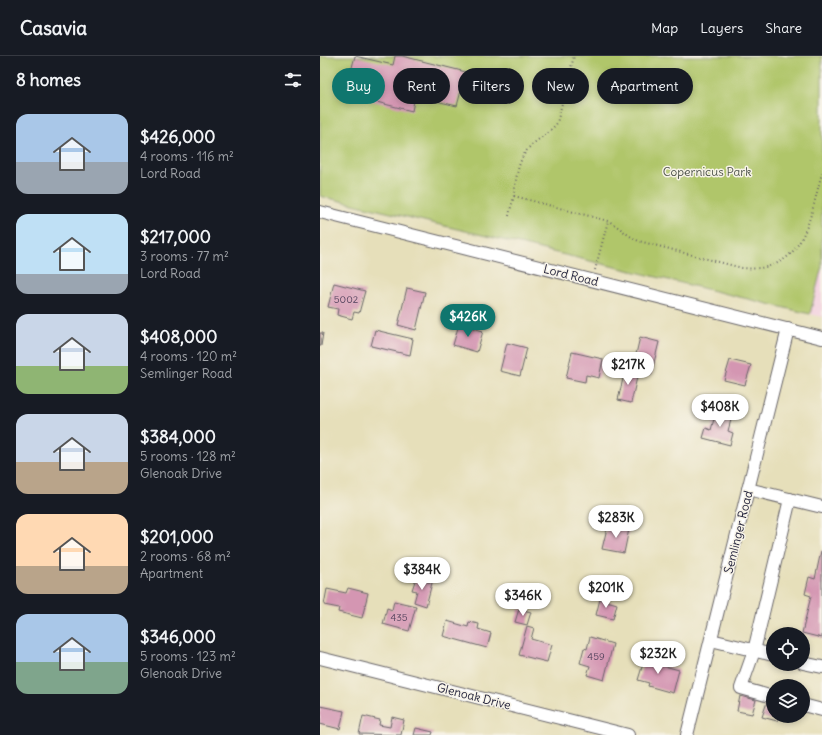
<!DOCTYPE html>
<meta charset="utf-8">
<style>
:root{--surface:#171b24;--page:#20242c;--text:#f1f3f6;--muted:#9ea1a6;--line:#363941;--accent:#0f766e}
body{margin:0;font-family:Delius,sans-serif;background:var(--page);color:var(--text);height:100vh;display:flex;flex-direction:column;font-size:15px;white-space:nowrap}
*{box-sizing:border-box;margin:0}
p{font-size:13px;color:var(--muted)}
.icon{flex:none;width:22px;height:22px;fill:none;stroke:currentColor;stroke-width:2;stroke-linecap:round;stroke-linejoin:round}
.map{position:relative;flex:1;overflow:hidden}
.sheet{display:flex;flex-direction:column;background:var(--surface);width:320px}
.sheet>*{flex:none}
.banner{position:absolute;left:12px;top:12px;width:380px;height:36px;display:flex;gap:8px}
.fabs{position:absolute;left:446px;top:571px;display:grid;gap:8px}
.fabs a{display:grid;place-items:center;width:44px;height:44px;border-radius:50%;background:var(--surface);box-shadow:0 2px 6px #0003;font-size:20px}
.price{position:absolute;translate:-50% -34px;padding:0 9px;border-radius:14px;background:#fff;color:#222;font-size:13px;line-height:26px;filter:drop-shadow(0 1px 2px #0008)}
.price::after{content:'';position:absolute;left:50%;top:24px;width:12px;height:9px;margin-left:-6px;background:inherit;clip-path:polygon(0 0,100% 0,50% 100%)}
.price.active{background:var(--accent);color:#fff}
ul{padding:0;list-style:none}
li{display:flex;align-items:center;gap:12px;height:100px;padding:0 16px}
li span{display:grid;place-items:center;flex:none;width:112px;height:80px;border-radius:12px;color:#555}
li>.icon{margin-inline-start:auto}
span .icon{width:48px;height:48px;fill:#fffc;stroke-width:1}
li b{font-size:17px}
h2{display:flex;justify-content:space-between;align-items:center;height:48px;padding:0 16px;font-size:17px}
.chip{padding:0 14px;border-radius:18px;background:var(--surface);box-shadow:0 2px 6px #0003;font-size:14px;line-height:36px}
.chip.active{background:var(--accent);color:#fff}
header{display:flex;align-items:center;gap:24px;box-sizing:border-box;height:56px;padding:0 20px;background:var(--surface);border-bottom:1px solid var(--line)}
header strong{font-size:19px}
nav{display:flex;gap:22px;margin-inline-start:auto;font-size:14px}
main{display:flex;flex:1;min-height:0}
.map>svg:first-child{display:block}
.built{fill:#f3cfdf}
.green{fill:#b0c66b;stroke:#697453}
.building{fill:#d496b2}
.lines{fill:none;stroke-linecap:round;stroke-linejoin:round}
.minor-casing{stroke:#676467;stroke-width:14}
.path{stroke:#676467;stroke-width:2;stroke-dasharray:1 3;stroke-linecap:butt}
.minor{stroke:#fff;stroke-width:12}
.labels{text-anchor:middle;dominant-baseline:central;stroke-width:3;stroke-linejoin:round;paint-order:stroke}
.number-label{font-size:10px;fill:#4e3f59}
.park-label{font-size:12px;fill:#4d5349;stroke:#f7f3e8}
.street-label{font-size:12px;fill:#22223b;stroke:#f7f3e8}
</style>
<header>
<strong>Casavia</strong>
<nav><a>Map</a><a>Layers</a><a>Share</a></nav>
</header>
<main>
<section class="sheet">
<h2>8 homes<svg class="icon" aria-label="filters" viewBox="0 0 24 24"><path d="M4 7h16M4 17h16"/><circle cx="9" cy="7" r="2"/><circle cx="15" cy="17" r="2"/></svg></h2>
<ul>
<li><span style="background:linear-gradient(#a9c7e8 60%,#9aa5b1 0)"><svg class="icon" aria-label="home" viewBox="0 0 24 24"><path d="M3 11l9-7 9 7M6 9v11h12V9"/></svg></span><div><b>$426,000</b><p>4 rooms · 116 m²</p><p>Lord Road</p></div></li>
<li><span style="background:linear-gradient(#bfe0f5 75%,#9aa5b1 0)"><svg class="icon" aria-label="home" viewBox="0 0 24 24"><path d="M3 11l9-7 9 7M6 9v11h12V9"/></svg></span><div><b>$217,000</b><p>3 rooms · 77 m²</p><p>Lord Road</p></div></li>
<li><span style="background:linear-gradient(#c9d6e8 65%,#8fb573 0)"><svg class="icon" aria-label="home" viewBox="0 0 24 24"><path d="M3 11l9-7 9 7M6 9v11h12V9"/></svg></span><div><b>$408,000</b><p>4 rooms · 120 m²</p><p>Semlinger Road</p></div></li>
<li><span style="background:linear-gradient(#c9d6e8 60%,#b9a48a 0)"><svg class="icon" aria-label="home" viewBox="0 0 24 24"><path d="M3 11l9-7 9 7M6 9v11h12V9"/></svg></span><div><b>$384,000</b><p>5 rooms · 128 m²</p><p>Glenoak Drive</p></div></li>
<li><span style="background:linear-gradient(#ffd9b3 65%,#b9a48a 0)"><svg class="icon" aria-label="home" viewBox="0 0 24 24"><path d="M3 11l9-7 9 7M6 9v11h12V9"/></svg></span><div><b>$201,000</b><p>2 rooms · 68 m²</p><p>Apartment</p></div></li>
<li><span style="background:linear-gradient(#a9c7e8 60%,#7fa58c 0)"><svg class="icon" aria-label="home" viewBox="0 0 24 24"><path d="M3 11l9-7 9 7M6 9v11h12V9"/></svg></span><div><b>$346,000</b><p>5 rooms · 123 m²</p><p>Glenoak Drive</p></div></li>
</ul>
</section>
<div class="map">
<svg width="502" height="679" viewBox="0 0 502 679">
<rect width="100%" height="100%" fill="#f7f3e8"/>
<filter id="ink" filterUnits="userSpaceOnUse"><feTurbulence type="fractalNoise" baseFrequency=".025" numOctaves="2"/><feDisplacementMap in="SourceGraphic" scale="8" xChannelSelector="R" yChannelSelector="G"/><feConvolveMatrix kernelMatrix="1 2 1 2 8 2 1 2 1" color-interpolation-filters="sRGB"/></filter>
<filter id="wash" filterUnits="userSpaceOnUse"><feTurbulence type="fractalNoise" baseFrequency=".012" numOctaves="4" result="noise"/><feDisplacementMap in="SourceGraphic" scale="16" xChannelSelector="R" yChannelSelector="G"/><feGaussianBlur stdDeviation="0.9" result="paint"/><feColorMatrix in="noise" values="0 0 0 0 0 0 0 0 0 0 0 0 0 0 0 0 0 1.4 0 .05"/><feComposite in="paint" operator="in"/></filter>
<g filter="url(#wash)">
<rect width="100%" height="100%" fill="#e6dfba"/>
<path class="built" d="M502,210V261L490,258Z"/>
<path class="green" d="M0,0H502V210L490,258L0,140Z"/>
<g id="blocks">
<g class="building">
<path d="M35,0L73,9L75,0H82L146,16L137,50L95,40L92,55L25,38Z"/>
<path d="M14,227L45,235L39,257L34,256L32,263L17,259L18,253L8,251Z"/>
<path d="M87,232L105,236L96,274L78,269Z"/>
<path d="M139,268L163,275L157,296L133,289Z"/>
<path d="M55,274L93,283L90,299L51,290Z"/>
<path d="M0,277H3L1,290H0Z"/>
<path d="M320,281L339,286L331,319L319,316L321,308L314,307Z"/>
<path d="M187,287L207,292L200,320L180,315Z"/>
<path d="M252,296L283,303L279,322L266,319L265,326L246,322Z"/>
<path d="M410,304L431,309L425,329L404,324Z"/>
<path d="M305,314L318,317L311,347L298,344Z"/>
<path d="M397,352L413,356L408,375L413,377L410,389L383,382L386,372L391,374Z"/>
<path d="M288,468L309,473L304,497L282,493Z"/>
<path d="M501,495H502V582L482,577L491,540L485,538L489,521L495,523Z"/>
<path d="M96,522L112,527L106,550L94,546L97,535L92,534Z"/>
<path d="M28,532L48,537L42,562L18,556L19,552L4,549L7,533L26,537Z"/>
<path d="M280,543L297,548L293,563L276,559Z"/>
<path d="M74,545L96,550L89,575L63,568L67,552L72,554Z"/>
<path d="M199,553L211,556L207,569L195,566Z"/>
<path d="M127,565L148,571L149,566L159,568L158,573L171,577L167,592L123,580Z"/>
<path d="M207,570L214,572L211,583L232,589L227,606L199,599Z"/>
<path d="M270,581L293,588L284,624L267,619L270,610L260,607L264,592L267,593Z"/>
<path d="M326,598L335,601L333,607L359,614L353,637L328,630L329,627L318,624Z"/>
<path d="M420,640L436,644L432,658L417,655Z"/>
<path d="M447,646L453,647V660H459L457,665L442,661Z"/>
<path d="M0,650L24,655L20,673L0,668Z"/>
<path d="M43,660L60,664L59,669L70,671L72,661L84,664L81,679L39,678Z"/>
<path d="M96,672L113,676L112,679H94Z"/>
</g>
</g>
</g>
<g filter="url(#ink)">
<use href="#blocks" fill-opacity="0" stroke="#676467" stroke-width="1"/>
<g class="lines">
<g class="minor-casing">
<g id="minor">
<path d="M0,156L502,282"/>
<path d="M428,433L502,451"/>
<path d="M391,584L453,599"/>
<path d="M0,602L308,679"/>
<path d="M483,607L502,611"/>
<path d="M453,641L421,632L434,595L470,443"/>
<path d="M483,649L502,654"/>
<path d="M367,679L468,273"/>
</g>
</g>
<g class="path">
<path d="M194,140L288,165C299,170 307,180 319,185L422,212C485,218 489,163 502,117"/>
<path d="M189,160C190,153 193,146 194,139C196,124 197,107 207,94C215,84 229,78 237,67L254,0"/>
<path d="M275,214L288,165"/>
</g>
<use href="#minor" class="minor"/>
</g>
</g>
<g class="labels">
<g class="number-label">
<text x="26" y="243">5002</text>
<text x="79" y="561">435</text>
<text x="276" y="600">459</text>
</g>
<g class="park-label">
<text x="387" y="115">Copernicus Park</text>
</g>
<g class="street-label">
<text transform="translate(251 219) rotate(14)">Lord Road</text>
<text transform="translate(418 476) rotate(-76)">Semlinger Road</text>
<text transform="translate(154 640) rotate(14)">Glenoak Drive</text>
</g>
</g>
</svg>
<div class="fabs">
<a><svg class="icon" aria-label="locate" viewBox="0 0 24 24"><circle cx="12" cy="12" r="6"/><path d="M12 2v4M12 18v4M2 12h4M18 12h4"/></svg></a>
<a><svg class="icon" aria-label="layers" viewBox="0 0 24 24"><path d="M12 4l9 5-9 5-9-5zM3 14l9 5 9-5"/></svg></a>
</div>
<b class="price active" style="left:148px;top:282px">$426K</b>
<b class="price" style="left:308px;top:330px">$217K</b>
<b class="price" style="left:400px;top:372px">$408K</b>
<b class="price" style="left:296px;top:483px">$283K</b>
<b class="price" style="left:102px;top:535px">$384K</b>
<b class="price" style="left:286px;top:553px">$201K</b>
<b class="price" style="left:203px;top:561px">$346K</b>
<b class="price" style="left:338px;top:619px">$232K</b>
<div class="banner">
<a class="chip active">Buy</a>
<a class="chip">Rent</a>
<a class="chip">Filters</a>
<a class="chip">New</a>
<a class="chip">Apartment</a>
</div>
</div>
</main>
